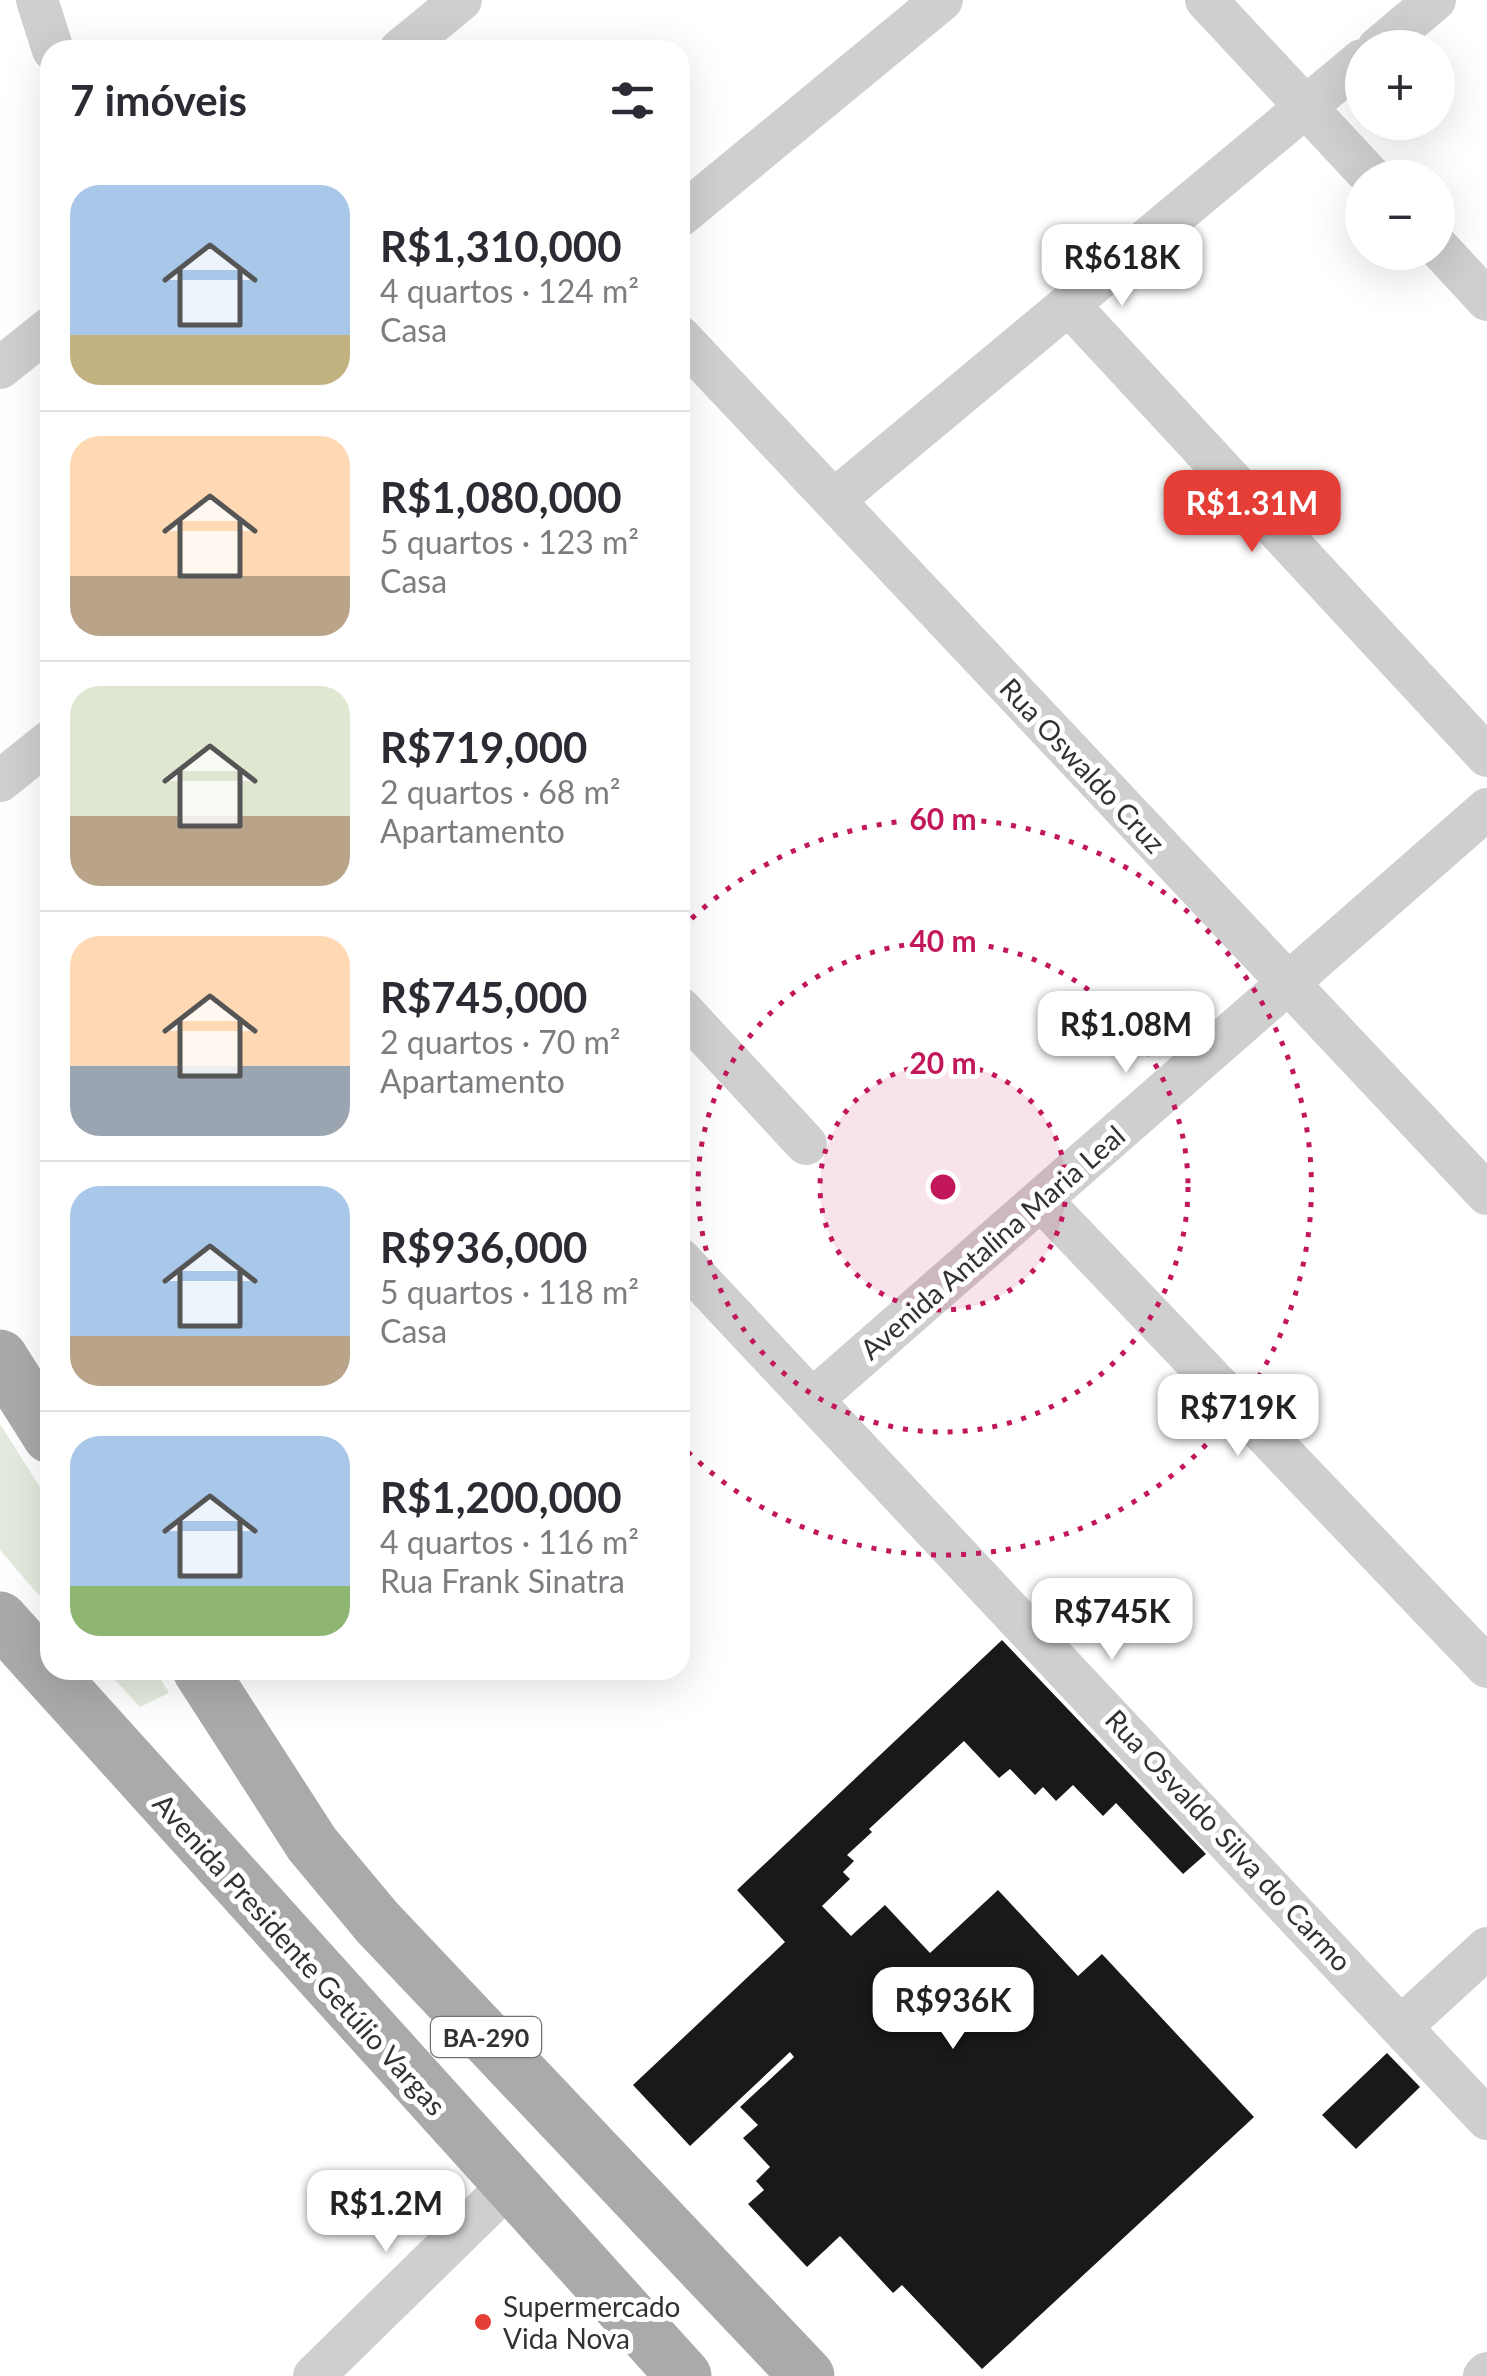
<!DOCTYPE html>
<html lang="pt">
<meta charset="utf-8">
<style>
:root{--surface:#fff;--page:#f7f7f7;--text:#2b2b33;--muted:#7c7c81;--line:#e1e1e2;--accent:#e53e37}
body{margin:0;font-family:Lato,sans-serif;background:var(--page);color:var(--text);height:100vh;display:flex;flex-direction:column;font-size:38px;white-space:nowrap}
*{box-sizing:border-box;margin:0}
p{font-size:32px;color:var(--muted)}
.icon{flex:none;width:55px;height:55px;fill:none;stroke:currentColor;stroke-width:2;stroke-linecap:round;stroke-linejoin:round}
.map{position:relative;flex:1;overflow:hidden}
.sheet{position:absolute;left:40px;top:40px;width:650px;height:1640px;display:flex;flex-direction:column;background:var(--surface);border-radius:30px;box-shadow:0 10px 40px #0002}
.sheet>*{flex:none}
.fabs{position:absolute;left:1345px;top:30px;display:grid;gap:20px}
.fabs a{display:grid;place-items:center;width:110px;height:110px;border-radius:50%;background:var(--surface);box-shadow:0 10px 40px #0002;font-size:50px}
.price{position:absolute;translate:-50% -85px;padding:0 22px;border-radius:20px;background:#fff;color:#222;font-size:32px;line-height:65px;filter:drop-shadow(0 2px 5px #0008)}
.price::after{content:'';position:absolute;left:50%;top:60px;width:30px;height:22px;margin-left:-15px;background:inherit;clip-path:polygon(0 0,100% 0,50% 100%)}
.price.current{background:var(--accent);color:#fff}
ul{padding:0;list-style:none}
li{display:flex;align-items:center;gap:30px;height:250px;padding:0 30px}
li+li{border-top:2px solid var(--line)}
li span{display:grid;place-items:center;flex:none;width:280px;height:200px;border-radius:30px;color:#555}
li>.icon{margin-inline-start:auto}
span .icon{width:120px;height:120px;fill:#fffc;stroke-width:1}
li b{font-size:42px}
h2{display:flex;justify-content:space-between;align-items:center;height:120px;padding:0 30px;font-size:42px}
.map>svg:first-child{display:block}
.green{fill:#e3ebde}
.building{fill:#191919}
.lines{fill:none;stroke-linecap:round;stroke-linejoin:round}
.street{stroke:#cfcfcf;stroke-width:42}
.primary{stroke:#aaa;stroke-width:55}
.ring{fill:none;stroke:#c2185b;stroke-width:5;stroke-dasharray:5 10}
.poi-dot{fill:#e53e37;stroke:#fff;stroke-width:4}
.labels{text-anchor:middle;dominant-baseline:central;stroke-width:10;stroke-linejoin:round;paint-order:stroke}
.shield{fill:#fff;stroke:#707070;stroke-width:2.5}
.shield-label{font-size:25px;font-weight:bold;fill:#323232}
.street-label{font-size:28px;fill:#323232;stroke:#fff}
.poi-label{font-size:28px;fill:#323232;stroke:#fff;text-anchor:start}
.centre{fill:#c2185b;stroke:#fff;stroke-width:5}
.ring-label{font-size:30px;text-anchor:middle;font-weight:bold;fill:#c2185b;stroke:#fff;stroke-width:10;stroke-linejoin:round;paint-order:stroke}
</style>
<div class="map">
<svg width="1487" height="2376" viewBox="0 0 1487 2376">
<rect width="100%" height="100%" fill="#fff"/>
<g class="green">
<path d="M0,1424L50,1503V1608L0,1550Z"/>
<path d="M106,1670H155L169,1693L140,1707Z"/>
</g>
<g class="building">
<path d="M1002,1640L1206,1854L1183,1874L1116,1803L1103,1816L1073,1785L1056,1801L1043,1787L1035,1795L1010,1769L999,1778L964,1741L869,1829L872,1832L847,1855L854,1861L843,1872L850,1879L822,1906L851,1936L885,1905L930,1953L998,1890L1078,1976L1102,1954L1254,2117L982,2369L902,2285L893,2293L840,2236L807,2267L748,2204L764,2190L756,2181L770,2167L743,2138L758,2125L740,2107L794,2057L790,2052L690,2146L633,2085L785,1942L737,1890Z"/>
<path d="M1387,2053L1420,2087L1356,2149L1322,2115Z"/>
</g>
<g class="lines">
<g class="street">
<path d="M37,0L53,50"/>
<path d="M1206,0L1372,178"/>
<path d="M1378,48L1435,0"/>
<path d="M400,50L461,0"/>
<path d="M680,216L942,0"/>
<path d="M1438,247L1487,300"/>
<path d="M1069,305L1487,756"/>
<path d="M680,337L1487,1194"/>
<path d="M0,368L50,328"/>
<path d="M834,500L1362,60"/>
<path d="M0,781L50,741"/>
<path d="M680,1008L806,1144"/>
<path d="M1041,1200L1487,1667"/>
<path d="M680,1259L1487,2119"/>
<path d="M813,1399L1487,809"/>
<path d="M1403,2025L1487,1948"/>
<path d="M314,2376L508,2186"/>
<path d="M1484,2376L1487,2373"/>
</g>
<g class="primary">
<path d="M0,1357L50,1436"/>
<path d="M0,1619L684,2376"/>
<path d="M200,1670L312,1844L377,1922L807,2376"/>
</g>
</g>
<circle cx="943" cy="1187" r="123" fill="#c2185b" fill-opacity=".12"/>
<g class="ring">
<circle cx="943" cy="1187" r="123"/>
<circle cx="943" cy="1187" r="245"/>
<path d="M681 929A368 368 0 1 1 681 1445"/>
</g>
<circle class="poi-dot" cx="483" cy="2322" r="10"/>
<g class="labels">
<rect class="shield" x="431" y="2017" width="110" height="40" rx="8"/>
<g class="shield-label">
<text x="486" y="2037">BA-290</text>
</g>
<g class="street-label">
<text transform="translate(1083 765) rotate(47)">Rua Oswaldo Cruz</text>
<text transform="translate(992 1242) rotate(-41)">Avenida Antalina Maria Leal</text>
<text transform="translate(1229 1840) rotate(47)">Rua Osvaldo Silva do Carmo</text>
<text transform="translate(300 1954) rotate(48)">Avenida Presidente Getúlio Vargas</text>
</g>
<g class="poi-label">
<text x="503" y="2306">Supermercado<tspan x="503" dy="32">Vida Nova</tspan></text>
</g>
</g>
<circle cx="943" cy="1187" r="15" class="centre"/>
<g class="ring-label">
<text x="943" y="830">60 m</text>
<text x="943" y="952">40 m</text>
<text x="943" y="1074">20 m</text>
</g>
</svg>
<div class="fabs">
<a>+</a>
<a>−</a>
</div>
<b class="price" style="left:1122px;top:309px">R$618K</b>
<b class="price current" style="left:1252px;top:555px">R$1.31M</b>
<b class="price" style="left:1126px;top:1076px">R$1.08M</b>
<b class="price" style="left:1238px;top:1459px">R$719K</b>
<b class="price" style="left:1112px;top:1663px">R$745K</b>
<b class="price" style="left:953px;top:2052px">R$936K</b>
<b class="price" style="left:386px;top:2255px">R$1.2M</b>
<section class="sheet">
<h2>7 imóveis<svg class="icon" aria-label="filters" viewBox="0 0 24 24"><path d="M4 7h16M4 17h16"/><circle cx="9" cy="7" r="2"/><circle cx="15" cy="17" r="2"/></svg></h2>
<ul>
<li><span style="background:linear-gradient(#a9c7e8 75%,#c2b280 0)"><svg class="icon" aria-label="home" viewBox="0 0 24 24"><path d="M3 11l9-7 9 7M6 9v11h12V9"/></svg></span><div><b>R$1,310,000</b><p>4 quartos · 124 m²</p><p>Casa</p></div></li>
<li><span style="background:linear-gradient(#ffd9b3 70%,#b9a48a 0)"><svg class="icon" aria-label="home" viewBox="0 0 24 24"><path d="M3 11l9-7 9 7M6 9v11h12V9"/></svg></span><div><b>R$1,080,000</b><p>5 quartos · 123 m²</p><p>Casa</p></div></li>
<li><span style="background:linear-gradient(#dfe7d0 65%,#b9a48a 0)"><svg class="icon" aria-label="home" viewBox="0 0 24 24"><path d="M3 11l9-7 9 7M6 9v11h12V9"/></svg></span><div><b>R$719,000</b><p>2 quartos · 68 m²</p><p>Apartamento</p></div></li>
<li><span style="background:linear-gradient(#ffd9b3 65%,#9aa5b1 0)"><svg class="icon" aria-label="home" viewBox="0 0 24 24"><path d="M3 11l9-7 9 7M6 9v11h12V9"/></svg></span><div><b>R$745,000</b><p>2 quartos · 70 m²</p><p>Apartamento</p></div></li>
<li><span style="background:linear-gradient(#a9c7e8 75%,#b9a48a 0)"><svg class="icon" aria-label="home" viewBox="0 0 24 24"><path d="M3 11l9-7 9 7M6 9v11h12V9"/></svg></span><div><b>R$936,000</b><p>5 quartos · 118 m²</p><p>Casa</p></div></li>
<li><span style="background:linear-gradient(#a9c7e8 75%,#8fb573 0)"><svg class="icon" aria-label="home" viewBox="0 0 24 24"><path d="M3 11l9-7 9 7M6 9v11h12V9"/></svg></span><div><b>R$1,200,000</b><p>4 quartos · 116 m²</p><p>Rua Frank Sinatra</p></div></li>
</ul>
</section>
</div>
